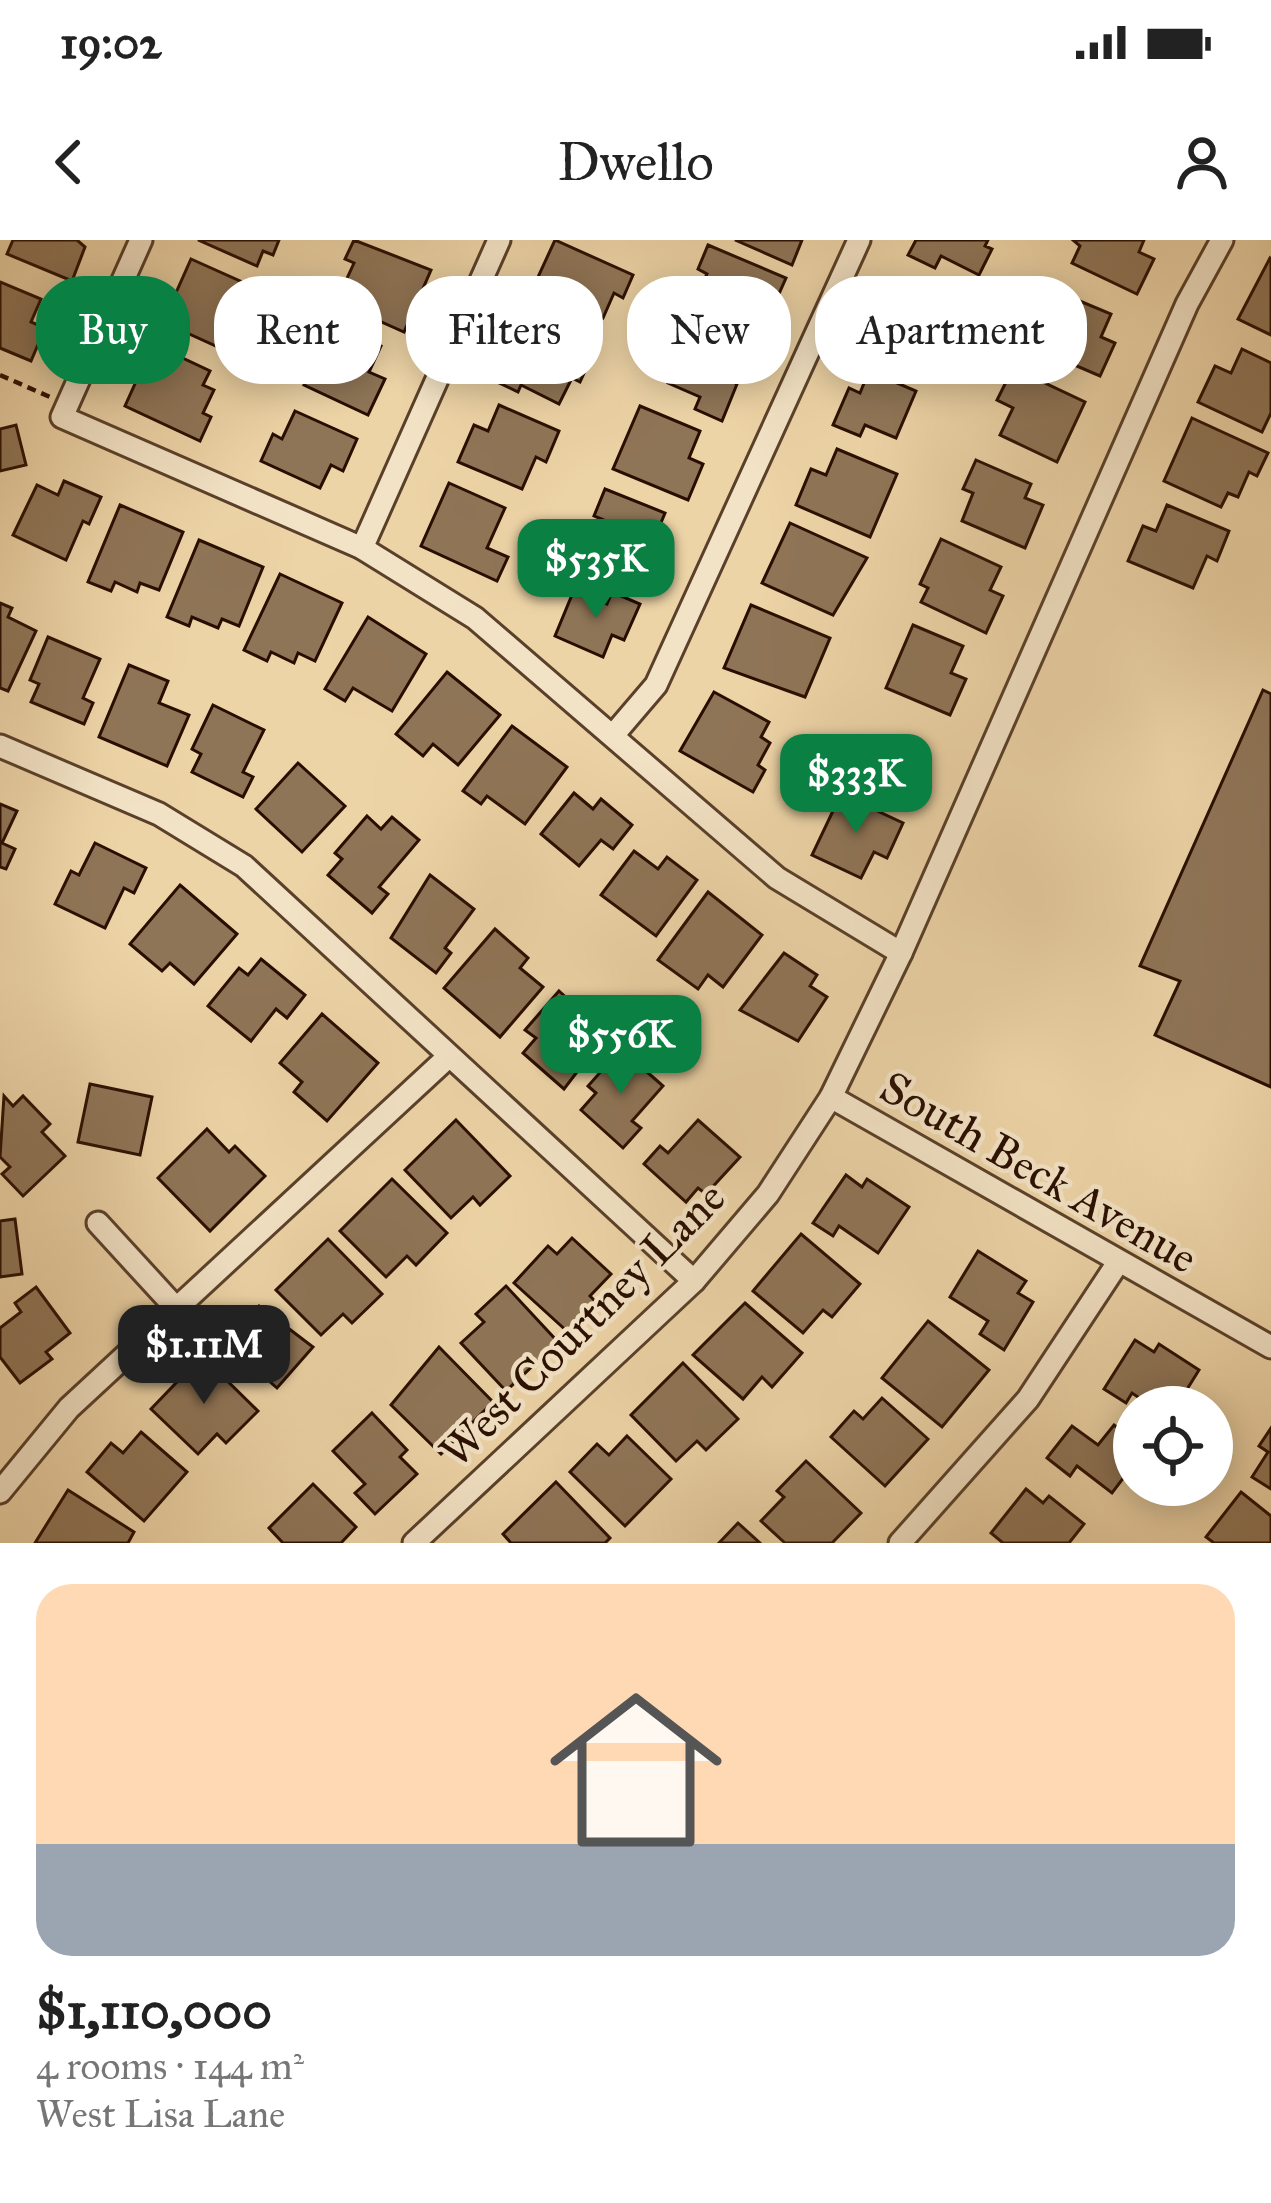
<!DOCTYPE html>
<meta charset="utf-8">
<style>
:root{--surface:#fff;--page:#f2f2f2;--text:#222;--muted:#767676;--line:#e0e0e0;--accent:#0b8043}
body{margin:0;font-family:"IM FELL Great Primer",serif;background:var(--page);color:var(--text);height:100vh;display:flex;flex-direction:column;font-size:45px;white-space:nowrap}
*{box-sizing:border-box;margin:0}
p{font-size:39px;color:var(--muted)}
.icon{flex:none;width:66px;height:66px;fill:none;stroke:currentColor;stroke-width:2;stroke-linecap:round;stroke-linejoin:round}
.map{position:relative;height:1303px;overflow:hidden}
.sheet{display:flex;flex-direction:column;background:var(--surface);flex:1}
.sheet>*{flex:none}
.hud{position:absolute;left:36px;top:36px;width:1200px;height:108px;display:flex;gap:24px}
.buttons{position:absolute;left:1113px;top:1146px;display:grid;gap:24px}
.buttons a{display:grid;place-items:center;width:120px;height:120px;border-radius:50%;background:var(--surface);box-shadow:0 6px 30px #0003;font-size:60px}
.price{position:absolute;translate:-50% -102px;padding:0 27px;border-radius:24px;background:var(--accent);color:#fff;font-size:39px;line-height:78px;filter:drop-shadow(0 3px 6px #0008)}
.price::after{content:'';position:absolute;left:50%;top:72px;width:36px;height:27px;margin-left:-18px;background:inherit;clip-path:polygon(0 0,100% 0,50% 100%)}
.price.current{background:#222;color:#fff}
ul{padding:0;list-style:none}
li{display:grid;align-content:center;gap:24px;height:636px;padding:0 36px}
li+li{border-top:3px solid var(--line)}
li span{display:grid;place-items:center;height:372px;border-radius:36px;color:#555}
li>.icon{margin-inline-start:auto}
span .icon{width:216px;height:216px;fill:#fffc;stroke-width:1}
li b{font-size:51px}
.pill{padding:0 42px;border-radius:48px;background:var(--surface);box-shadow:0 6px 30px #0003;font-size:42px;line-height:108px}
.pill.current{background:var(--accent);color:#fff}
.status{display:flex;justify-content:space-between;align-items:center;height:84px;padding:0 60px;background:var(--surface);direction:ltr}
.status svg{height:33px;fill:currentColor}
header{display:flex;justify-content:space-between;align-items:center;height:156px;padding:0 36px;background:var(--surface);font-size:54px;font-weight:600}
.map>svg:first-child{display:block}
.building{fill:#8f7557;stroke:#290e00;stroke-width:3}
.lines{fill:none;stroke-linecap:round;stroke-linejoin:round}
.street-casing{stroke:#5a402a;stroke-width:27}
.path{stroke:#290e00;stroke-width:4.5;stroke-dasharray:9 6;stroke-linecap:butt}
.street{stroke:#f3e3c6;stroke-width:21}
.labels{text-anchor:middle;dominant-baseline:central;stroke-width:9;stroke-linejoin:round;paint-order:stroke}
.street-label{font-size:45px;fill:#290e00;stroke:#f3e3c6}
</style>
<div class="status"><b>19:02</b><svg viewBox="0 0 49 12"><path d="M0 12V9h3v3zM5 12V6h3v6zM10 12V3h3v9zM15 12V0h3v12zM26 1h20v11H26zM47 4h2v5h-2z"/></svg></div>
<header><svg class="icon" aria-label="back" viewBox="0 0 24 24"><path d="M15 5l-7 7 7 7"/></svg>Dwello<svg class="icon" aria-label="person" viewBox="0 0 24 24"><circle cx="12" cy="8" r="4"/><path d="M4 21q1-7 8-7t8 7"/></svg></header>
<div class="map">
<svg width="1271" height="1303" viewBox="0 0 1271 1303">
<rect width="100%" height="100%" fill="#edd4a7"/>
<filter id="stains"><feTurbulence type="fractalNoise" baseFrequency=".00167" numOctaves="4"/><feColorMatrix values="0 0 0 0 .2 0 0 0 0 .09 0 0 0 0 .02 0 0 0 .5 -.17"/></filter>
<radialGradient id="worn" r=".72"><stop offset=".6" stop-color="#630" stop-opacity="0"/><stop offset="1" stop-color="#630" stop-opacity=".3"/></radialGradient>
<g class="building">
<path d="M13,0H77L85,7L72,41L7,14Z"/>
<path d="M198,0H279L273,15L263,11L257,26Z"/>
<path d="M354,0L431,30L404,92L346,66L353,52L343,47L354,23L345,19Z"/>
<path d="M555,0L633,35L623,58L614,53L603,78L593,73L586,89L527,61Z"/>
<path d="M735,0H802L792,25Z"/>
<path d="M916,0H988L985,6L992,9L979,35L941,16L935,28L908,15Z"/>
<path d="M1073,0H1144L1139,12L1154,19L1137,54L1072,23L1080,6Z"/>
<path d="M708,5L786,38L757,103L698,75L705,60L696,57L707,34L698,29Z"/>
<path d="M1270,18L1271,19V95L1238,79Z"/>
<path d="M191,19L267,53L257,75L236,66L218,107L163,82Z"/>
<path d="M0,42L41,59L31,82L45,88L31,121L0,108Z"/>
<path d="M912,43L970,68L951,116L942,112L935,128L870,100L885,63L901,69Z"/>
<path d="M1051,49L1111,74L1101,97L1115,103L1100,136L1037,109L1049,80L1040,76Z"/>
<path d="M333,84L381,106L369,132L385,139L368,175L304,145Z"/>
<path d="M535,88L592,116L580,142L572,138L559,164L521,145L518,152L493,140L509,107L523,114Z"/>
<path d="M688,97L737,118L727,139L737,144L722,181L695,169L700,157L668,143Z"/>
<path d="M153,104L210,131L203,145L214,150L203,173L211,177L200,201L125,166Z"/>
<path d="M1242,109L1271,123V173L1262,192L1198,162L1215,126L1231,133Z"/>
<path d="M1013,128L1085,162L1057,222L1000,195L1013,168L997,160Z"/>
<path d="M869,131L916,151L896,198L865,185L860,196L833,185L849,148L860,153Z"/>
<path d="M499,165L559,191L546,222L536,217L522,249L458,222L474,185L488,191Z"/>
<path d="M640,166L700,191L689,218L703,224L688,260L613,229Z"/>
<path d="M295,171L357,199L343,231L331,225L320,248L261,221L273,194L282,199Z"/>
<path d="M1192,178L1268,213L1257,236L1249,232L1238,257L1228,253L1221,267L1164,241Z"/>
<path d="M16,185L26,225L0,231V189Z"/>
<path d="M837,209L897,234L870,297L796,265L811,229L826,235Z"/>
<path d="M976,220L1031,244L1025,258L1043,265L1025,308L962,281L973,253L963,249Z"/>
<path d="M64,241L101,257L89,284L83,281L66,320L13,295L37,245L58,255Z"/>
<path d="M449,243L505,268L487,308L508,317L497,341L421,306Z"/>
<path d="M605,249L665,273L655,297L669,303L656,335L592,309L604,280L594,276Z"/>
<path d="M120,265L183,292L159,350L140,343L137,352L115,342L111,351L88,342Z"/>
<path d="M1167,265L1229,291L1217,321L1207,316L1193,348L1128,321L1143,286L1156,291Z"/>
<path d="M790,283L867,318L833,375L762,343Z"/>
<path d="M941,299L1001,327L990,350L1003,356L986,393L921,362L928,348L920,344Z"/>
<path d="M199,300L263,327L239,386L222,379L218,388L192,377L189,386L167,377Z"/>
<path d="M280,334L342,363L315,421L298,413L294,423L271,412L267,421L244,410Z"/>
<path d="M574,350L607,364L612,352L640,364L624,400L612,395L603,417L555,396Z"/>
<path d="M0,363L12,368L8,377L36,391L8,451L0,448Z"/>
<path d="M751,365L830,398L805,457L724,428Z"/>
<path d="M368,377L426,414L392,471L353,448L345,461L325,449Z"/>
<path d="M913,385L963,406L951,433L966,439L950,475L886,448Z"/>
<path d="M48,397L100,419L83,458L93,463L84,484L31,462L39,444L30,440Z"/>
<path d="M129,425L168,441L159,463L189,475L167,526L99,497Z"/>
<path d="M447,432L500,475L458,525L433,504L423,516L396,494Z"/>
<path d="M1263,450L1271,454V847L1155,795L1180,741L1140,726Z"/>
<path d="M714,452L769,482L761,497L770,503L758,525L765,530L753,552L680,511Z"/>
<path d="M213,465L264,490L243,532L253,537L243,557L192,532L201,514L192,509Z"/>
<path d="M512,486L567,527L525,584L487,556L481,564L463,551Z"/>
<path d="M298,523L345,566L302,612L256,569Z"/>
<path d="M574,553L593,569L601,559L632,585L613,609L601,600L579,626L541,594Z"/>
<path d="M841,554L903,583L887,618L874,612L861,638L812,615Z"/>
<path d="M0,564L17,571L2,603L15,609L6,629L0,627Z"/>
<path d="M367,576L381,589L392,577L419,600L379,647L388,654L372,673L328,635L342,619L335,613Z"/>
<path d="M95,603L146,628L134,653L124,648L105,688L55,664L71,631L79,635Z"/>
<path d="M634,611L658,629L667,617L697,640L656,696L601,655Z"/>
<path d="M430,635L474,669L445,708L451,713L436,733L391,698Z"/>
<path d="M180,645L237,694L194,744L170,723L162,731L130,704Z"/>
<path d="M708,652L762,695L723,747L708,735L698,749L658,720Z"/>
<path d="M495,689L528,718L520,728L543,747L500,797L444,748Z"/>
<path d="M784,713L817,735L810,746L827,757L798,801L740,770Z"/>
<path d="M261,719L305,755L287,778L276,769L251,801L208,766L239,728L248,735Z"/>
<path d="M559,751L600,788L568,825L577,832L564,849L523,813L536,798L525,790Z"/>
<path d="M322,774L378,823L327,881L294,852L302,842L280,823Z"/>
<path d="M621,809L663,846L632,881L641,888L623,908L581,870L596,853L588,846Z"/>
<path d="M90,844L152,857L140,915L78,902Z"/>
<path d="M4,856L13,866L23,856L50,884L42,892L65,916L23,956L2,934L10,927L0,917Z"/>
<path d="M456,880L510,936L480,965L473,957L451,978L405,930Z"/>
<path d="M698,880L740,917L706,954L698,948L686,962L644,924L660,906L668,913Z"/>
<path d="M207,889L229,912L235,906L265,936L210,991L158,938Z"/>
<path d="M846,935L862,947L867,939L909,967L878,1013L839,986L833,996L813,983Z"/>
<path d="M392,939L447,993L416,1025L407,1016L386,1037L340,991Z"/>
<path d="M15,979L22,1034L0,1037V981Z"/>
<path d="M801,994L860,1044L832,1077L823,1070L803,1093L753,1051Z"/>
<path d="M572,998L611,1034L590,1056L598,1064L570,1094L514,1043L548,1006L557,1014Z"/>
<path d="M328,999L382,1054L352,1083L343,1074L321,1095L276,1050Z"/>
<path d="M978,1011L1026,1041L1018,1053L1033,1062L1004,1110L980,1094L988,1081L950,1057Z"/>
<path d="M506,1046L558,1102L506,1151L461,1103L484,1082L476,1074Z"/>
<path d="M36,1047L70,1093L46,1112L52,1119L20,1143L0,1117V1088L21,1072L15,1063Z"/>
<path d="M745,1063L802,1113L772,1147L762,1137L743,1159L693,1115Z"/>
<path d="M259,1066L313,1107L277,1148L243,1118L238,1125L221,1110Z"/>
<path d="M928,1081L989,1130L942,1187L882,1138Z"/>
<path d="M1135,1100L1154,1112L1159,1104L1199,1130L1176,1167H1153L1132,1153L1126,1163L1104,1149Z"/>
<path d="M439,1107L493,1162L441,1214L391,1165Z"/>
<path d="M202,1116L258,1171L226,1203L217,1194L198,1214L151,1169Z"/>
<path d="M683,1123L738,1179L706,1210L697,1201L676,1221L631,1175Z"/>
<path d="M882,1158L928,1199L885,1246L831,1197L854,1171L863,1179Z"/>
<path d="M372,1173L407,1210L400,1217L417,1234L375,1274L355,1253L365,1244L333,1211Z"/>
<path d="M1114,1185L1134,1201V1224L1112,1253L1077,1226L1070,1236L1047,1218L1072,1186L1098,1205Z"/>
<path d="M1271,1188V1249L1252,1237L1268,1212L1259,1206Z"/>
<path d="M141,1192L187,1232L144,1281L87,1232L111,1203L123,1213Z"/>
<path d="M627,1196L671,1239L625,1286L570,1232L597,1204L609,1215Z"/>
<path d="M806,1221L861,1273L832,1303H785L761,1281L784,1257L777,1251Z"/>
<path d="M556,1242L610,1298L605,1303H511L503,1294Z"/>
<path d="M313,1244L356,1287L341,1303H283L269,1288Z"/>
<path d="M1026,1249L1043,1263L1049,1256L1084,1284L1069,1303H1003L991,1293Z"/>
<path d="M68,1250L134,1292L128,1303H35Z"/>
<path d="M1241,1252L1271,1276V1303H1214L1206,1297Z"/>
<path d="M738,1283L760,1303H719Z"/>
</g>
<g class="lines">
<g class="street-casing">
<g id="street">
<path d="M141,0L62,177L362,308L475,378L777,638L901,713"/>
<path d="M362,308L499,0"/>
<path d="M615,493L656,445L859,0"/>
<path d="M0,506L159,574L244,626L694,1041"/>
<path d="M831,857L1271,1107"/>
<path d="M98,983L175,1067"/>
<path d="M0,1252L69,1168L447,818"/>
<path d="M414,1303L694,1041L768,954L831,857L901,713L1187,64L1222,0"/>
<path d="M900,1303L1028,1159L1117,1024"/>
</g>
</g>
<path class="path" d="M0,135L50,157"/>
<use href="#street" class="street"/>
</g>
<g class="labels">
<g class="street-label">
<text transform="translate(1039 932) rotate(30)">South Beck Avenue</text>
<text transform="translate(582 1084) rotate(-45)">West Courtney Lane</text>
</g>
</g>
<rect width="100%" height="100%" filter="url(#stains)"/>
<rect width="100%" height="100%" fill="url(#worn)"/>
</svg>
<div class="buttons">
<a><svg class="icon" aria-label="locate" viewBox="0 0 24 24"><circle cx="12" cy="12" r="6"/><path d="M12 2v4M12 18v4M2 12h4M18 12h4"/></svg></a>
</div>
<b class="price" style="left:596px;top:381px">$535K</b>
<b class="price" style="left:856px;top:596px">$333K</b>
<b class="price" style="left:621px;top:857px">$556K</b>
<b class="price current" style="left:204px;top:1167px">$1.11M</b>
<div class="hud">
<a class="pill current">Buy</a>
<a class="pill">Rent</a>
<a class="pill">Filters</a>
<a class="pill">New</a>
<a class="pill">Apartment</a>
</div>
</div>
<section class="sheet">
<ul>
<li><span style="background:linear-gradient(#ffd9b3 70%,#9aa5b1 0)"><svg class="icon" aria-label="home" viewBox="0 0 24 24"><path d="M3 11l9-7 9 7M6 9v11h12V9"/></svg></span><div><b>$1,110,000</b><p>4 rooms · 144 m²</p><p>West Lisa Lane</p></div></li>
</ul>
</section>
